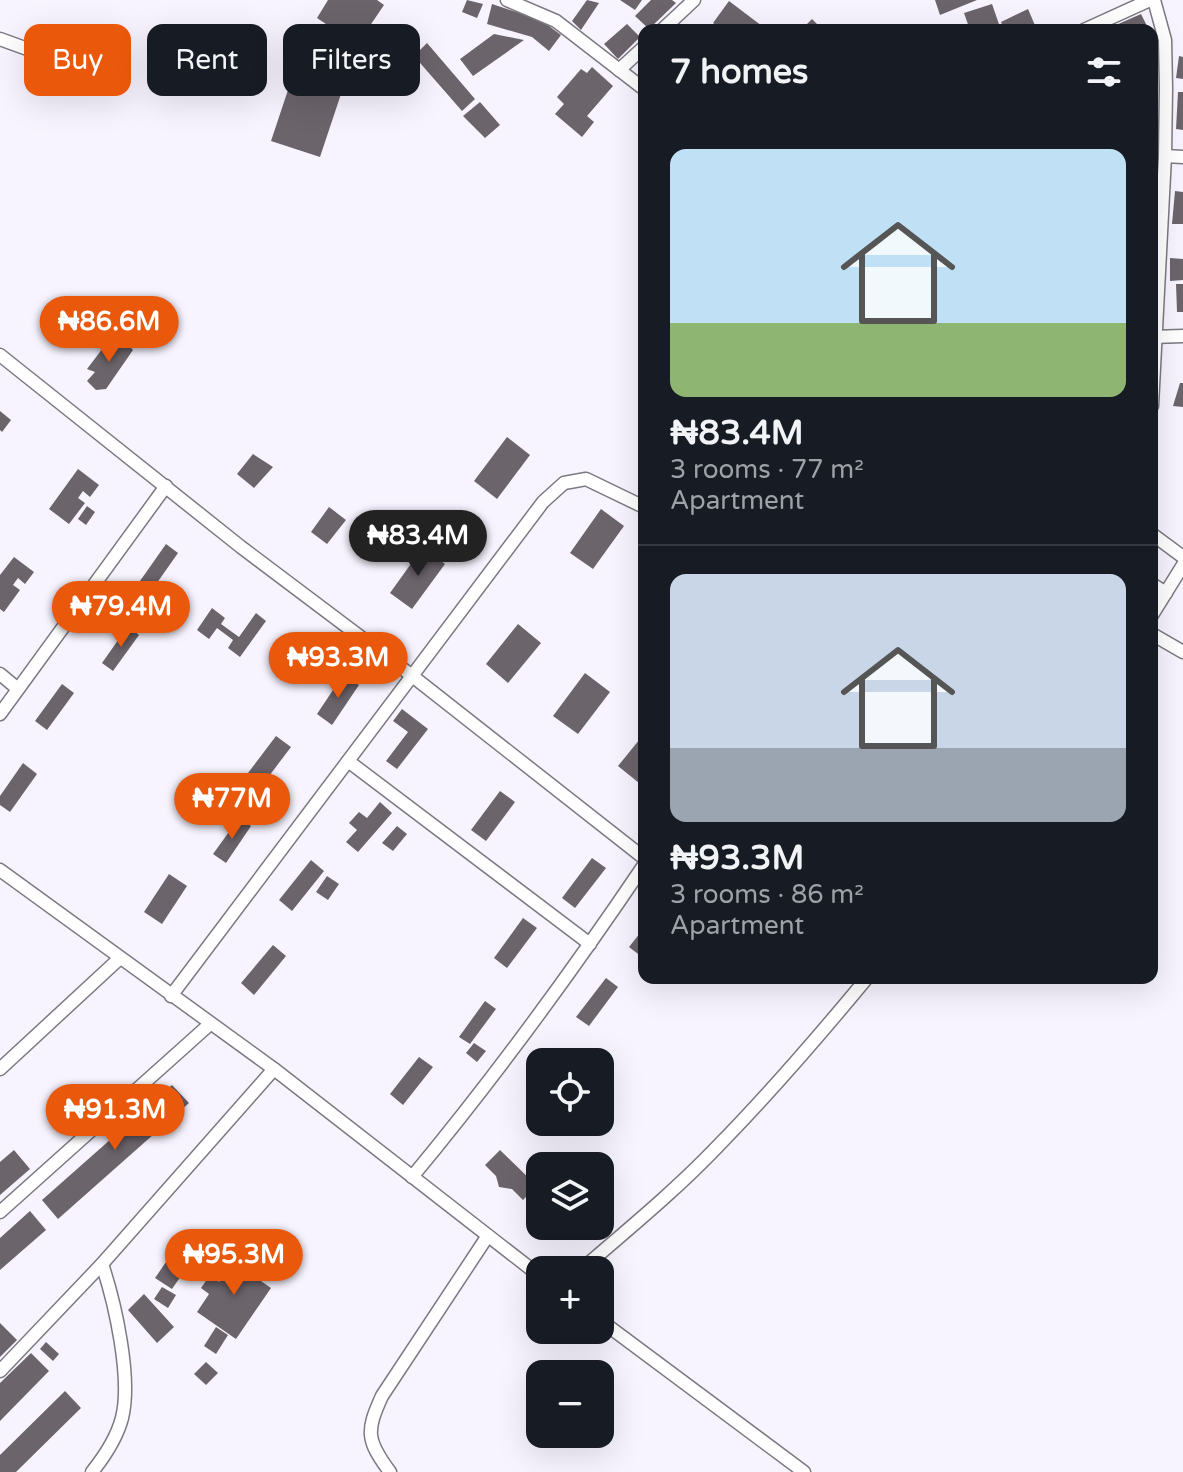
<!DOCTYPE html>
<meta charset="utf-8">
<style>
:root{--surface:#171b24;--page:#20242c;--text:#f1f3f6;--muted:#9ea1a6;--line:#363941;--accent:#ea580c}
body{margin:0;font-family:"Varela Round",sans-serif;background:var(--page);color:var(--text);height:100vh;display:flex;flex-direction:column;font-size:30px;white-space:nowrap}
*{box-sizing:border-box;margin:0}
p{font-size:26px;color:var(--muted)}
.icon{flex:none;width:44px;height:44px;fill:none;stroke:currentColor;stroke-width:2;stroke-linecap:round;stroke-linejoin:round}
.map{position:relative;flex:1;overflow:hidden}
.panel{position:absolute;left:638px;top:24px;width:520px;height:960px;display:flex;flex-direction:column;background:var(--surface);border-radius:16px;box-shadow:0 8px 32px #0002}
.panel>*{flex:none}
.top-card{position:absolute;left:24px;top:24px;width:494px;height:72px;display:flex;gap:16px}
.fabs{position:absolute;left:526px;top:1048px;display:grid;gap:16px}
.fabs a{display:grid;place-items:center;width:88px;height:88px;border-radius:16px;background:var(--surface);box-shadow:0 8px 32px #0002;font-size:40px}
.price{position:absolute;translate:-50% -68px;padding:0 18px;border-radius:28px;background:var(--accent);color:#fff;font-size:26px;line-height:52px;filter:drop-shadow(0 2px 4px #0008)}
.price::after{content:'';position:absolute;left:50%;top:48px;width:24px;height:18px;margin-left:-12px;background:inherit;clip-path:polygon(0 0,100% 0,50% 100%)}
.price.selected{background:#222;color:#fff}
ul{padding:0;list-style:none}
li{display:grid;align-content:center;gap:16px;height:424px;padding:0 32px}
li+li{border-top:2px solid var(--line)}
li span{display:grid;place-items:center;height:248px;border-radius:16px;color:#555}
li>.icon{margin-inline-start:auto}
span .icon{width:144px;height:144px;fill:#fffc;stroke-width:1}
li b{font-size:34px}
h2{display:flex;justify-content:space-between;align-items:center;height:96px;padding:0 32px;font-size:34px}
.chip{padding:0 28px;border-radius:16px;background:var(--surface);box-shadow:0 8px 32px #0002;font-size:28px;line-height:72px}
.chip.selected{background:var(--accent);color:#fff}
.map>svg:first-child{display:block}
.building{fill:#6c646b}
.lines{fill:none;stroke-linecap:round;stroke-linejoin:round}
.street-casing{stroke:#7c7982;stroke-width:15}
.street{stroke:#fff;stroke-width:12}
</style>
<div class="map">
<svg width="1183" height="1472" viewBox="0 0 1183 1472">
<rect width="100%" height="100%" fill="#f8f4ff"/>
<g class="building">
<path d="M328,0H377L384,5L357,45L317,18Z"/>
<path d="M467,0L483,4L477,18L462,12Z"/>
<path d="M587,0L599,3L581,30L572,21Z"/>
<path d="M620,0H642L635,10Z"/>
<path d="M651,0H672L676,3L649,29L635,16Z"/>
<path d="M935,0H977L940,15Z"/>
<path d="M729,1L762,26L759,30H722L713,23Z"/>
<path d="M492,4L541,20L561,35L549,51L532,37L487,24Z"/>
<path d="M992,4L1001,30H970L964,13Z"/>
<path d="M1028,9L1037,30H1004L1001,22Z"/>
<path d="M1141,14L1149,30H1118L1116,25Z"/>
<path d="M812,19L823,30H801Z"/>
<path d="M627,24L640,37L618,59L604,44Z"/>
<path d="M494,34L524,40L473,76L460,59Z"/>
<path d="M427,43L475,99L462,111L414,56Z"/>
<path d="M1179,56L1183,57V79L1176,78Z"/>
<path d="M592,67L613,86L587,116L594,122L582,137L555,114L564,104L557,97L581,69L587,73Z"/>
<path d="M295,69L344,85L320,157L271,141Z"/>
<path d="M1178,92H1183V130L1176,129Z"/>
<path d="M480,102L500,125L485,138L463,116Z"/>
<path d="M1175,191L1183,192V224H1172Z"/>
<path d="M1170,258L1183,259V280L1170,281Z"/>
<path d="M1176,284H1183V312H1177Z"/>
<path d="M121,337L133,350L106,389L96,390L87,381L95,372L87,369L106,344L116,342Z"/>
<path d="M1180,383H1183V407L1173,406Z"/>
<path d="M0,411L11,420L2,432L0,430Z"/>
<path d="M507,437L530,455L497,499L474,481Z"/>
<path d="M253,454L273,467L254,488L237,474Z"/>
<path d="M78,469L99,485L90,497L83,491L78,498L85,503L69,524L49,509Z"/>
<path d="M87,506L95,512L86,525L78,519Z"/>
<path d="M329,507L346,520L327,544L311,532Z"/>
<path d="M601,509L624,526L593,569L570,553Z"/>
<path d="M166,544L178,553L152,590L140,581Z"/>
<path d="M423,547L445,564L412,609L390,593Z"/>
<path d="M14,557L34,572L25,584L18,578L13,585L20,590L4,612L0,609V575Z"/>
<path d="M212,608L225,618L221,624L239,637L256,613L266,621L240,657L228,648L233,640L217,628L209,639L197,630Z"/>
<path d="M518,624L541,643L508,683L486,664Z"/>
<path d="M128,626L139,635L113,671L102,663Z"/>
<path d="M585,673L610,692L578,734L553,716Z"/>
<path d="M343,675L359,685L332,725L317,714Z"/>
<path d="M62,684L74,693L47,730L35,721Z"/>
<path d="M402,709L428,729L397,769L386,761L408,732L393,721Z"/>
<path d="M644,734V787L618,766Z"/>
<path d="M276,736L291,747L263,784L248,773Z"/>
<path d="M23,763L37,774L10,812L0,805V796Z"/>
<path d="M500,791L515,802L486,841L471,830Z"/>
<path d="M380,802L392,813L358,852L346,842L357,830L349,823L359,812L367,818Z"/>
<path d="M239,818L251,826L226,863L213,854Z"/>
<path d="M397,826L407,834L393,851L382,843Z"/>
<path d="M592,858L606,868L575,908L562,898Z"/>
<path d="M311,860L324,871L292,911L279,900Z"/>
<path d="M169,874L187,886L162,924L144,912Z"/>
<path d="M327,876L339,884L328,900L316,892Z"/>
<path d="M523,918L537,928L507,968L494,958Z"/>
<path d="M644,928V955L642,957L629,947Z"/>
<path d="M273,945L286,956L254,995L241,983Z"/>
<path d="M606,978L618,987L589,1026L576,1017Z"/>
<path d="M485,1001L496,1009L470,1044L459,1037Z"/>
<path d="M474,1043L486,1051L477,1062L466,1053Z"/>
<path d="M419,1057L433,1067L403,1105L390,1094Z"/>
<path d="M172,1085L189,1103L58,1219L42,1200Z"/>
<path d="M14,1150L30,1169L0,1195V1162Z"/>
<path d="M500,1150L537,1186L523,1200L512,1189L499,1187L496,1176L485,1165Z"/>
<path d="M30,1211L46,1230L0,1270V1238Z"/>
<path d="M175,1249L192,1260L172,1289L155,1278Z"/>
<path d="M234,1259L244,1266L249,1259L265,1270L258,1279L271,1288L236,1339L197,1312L209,1294L201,1288L210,1275L219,1282Z"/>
<path d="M162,1287L176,1295L168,1308L154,1299Z"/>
<path d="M144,1294L174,1327L157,1343L128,1310Z"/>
<path d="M0,1323L17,1340L0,1357Z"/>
<path d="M216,1327L228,1335L216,1354L204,1346Z"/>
<path d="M46,1342L59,1354L53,1361L40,1349Z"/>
<path d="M31,1353L49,1371L0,1421V1383Z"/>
<path d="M206,1362L218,1373L206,1385L194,1374Z"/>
<path d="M65,1391L81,1408L16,1472H0V1455Z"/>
</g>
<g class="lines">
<g class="street-casing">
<g id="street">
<path d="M507,0L556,21L644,89"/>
<path d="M662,30L694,0"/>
<path d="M1084,30L1150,0"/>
<path d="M0,39L99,75"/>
<path d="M619,70L644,47"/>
<path d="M1165,156L1183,157"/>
<path d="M1152,337L1183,336"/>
<path d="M0,355L241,547L411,675L644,858"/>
<path d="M1152,406L1165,156L1166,88L1165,40L1154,0"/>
<path d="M1152,534L1183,557"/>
<path d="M1152,584L1166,593"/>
<path d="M1152,615L1183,565"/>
<path d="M1152,634L1183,652"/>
<path d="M0,674L18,689"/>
<path d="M0,714L166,486"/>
<path d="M348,761L590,944"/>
<path d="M0,870L274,1069L540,1276"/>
<path d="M171,996L543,502L564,483L586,479L644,507"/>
<path d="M0,1069L120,958"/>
<path d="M412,1177C495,1077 571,973 644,865"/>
<path d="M0,1212L210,1024"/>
<path d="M581,1270C627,1230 675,1191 717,1147C770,1093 819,1036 867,978"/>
<path d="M600,1320L804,1472"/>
<path d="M0,1371L102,1264L274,1069"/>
<path d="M92,1472C104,1457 117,1437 122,1418C132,1378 115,1303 102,1264"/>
<path d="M390,1472C366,1440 366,1431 382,1396L487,1237"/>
</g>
</g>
<use href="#street" class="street"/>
</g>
</svg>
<div class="fabs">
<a><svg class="icon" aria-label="locate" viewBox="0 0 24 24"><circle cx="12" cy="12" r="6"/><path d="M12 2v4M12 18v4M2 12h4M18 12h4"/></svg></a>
<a><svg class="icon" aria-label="layers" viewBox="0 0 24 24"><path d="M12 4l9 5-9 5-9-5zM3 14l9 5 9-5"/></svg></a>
<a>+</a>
<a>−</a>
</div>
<b class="price" style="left:109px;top:364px">₦86.6M</b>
<b class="price selected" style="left:418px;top:578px">₦83.4M</b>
<b class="price" style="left:121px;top:649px">₦79.4M</b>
<b class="price" style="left:338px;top:700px">₦93.3M</b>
<b class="price" style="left:232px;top:841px">₦77M</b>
<b class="price" style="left:115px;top:1152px">₦91.3M</b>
<b class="price" style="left:234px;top:1297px">₦95.3M</b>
<div class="top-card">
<a class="chip selected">Buy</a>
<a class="chip">Rent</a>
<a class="chip">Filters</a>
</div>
<section class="panel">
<h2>7 homes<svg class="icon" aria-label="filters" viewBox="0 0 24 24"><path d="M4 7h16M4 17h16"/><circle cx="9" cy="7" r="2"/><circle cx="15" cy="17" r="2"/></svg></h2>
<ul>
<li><span style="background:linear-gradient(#bfe0f5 70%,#8fb573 0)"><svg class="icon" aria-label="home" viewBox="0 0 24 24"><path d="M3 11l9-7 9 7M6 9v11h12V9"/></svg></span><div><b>₦83.4M</b><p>3 rooms · 77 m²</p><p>Apartment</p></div></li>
<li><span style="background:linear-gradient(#c9d6e8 70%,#9aa5b1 0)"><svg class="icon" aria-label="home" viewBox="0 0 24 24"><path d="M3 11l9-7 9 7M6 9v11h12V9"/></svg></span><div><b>₦93.3M</b><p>3 rooms · 86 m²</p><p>Apartment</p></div></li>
</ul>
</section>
</div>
